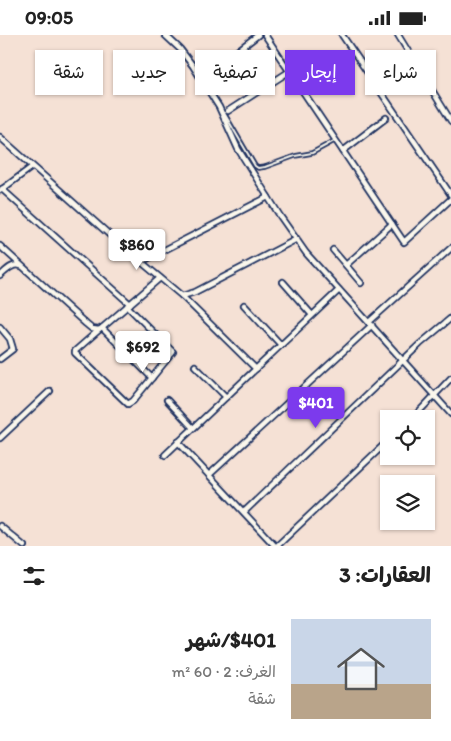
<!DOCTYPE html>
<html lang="ar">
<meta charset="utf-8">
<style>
:root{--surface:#fff;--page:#f2f2f2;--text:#222;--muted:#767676;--line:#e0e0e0;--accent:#7c3aed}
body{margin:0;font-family:Itim,"Playpen Sans Arabic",sans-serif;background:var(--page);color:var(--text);direction:rtl;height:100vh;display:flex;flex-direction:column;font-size:19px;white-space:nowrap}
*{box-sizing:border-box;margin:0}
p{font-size:16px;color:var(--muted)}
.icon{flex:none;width:28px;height:28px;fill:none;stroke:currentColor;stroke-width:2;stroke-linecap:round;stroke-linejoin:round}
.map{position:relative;height:511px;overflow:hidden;direction:ltr}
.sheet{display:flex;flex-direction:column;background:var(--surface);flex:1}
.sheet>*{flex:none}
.guide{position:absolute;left:15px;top:15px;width:421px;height:45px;direction:rtl;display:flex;gap:10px}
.fabs{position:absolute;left:380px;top:375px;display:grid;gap:10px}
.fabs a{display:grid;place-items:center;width:55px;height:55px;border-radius:0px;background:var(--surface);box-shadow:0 1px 4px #0004;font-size:25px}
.price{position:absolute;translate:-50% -42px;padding:0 11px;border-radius:5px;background:#fff;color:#222;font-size:16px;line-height:32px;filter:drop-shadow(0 1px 2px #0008)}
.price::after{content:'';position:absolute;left:50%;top:30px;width:15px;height:11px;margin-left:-8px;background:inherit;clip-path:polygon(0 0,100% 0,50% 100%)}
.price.active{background:var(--accent);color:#fff}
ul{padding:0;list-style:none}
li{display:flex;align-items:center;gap:15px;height:125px;padding:0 20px}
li+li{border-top:1px solid var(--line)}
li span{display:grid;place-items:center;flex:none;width:140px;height:100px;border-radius:0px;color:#555}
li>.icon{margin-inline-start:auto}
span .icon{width:60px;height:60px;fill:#fffc;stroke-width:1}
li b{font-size:21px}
h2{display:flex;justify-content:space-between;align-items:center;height:60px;padding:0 20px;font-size:21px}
.tag{padding:0 18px;border-radius:0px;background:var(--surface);box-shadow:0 1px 4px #0004;font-size:18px;line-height:45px}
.tag.active{background:var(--accent);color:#fff}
.status{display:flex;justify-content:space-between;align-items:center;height:35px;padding:0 25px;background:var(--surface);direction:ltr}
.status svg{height:14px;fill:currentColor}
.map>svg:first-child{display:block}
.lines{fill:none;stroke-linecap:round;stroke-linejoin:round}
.lane-casing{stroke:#1b2f5e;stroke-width:5.5}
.street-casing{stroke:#1b2f5e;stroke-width:8}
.lane{stroke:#fbf7ec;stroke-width:2}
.street{stroke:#fbf7ec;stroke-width:4.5}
</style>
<div class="status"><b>09:05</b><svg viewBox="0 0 49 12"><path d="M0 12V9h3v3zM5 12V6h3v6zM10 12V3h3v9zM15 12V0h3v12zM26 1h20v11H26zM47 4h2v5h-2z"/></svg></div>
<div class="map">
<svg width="451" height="511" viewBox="0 0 451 511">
<rect width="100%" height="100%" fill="#f5e1d5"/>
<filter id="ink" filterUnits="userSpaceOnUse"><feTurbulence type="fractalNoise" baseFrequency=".02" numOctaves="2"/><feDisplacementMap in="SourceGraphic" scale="10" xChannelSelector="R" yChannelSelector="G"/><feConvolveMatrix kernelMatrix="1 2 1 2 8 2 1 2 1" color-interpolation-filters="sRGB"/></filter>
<g filter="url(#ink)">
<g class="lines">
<g class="lane-casing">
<path id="lane" d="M224,78L255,131L258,133L265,132L295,121L312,118L334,106"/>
</g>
<g class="street-casing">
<g id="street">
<path d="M165,0L180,14L193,31L219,72L238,114L280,181L306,218L451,379"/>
<path d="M265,0L404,207L451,164"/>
<path d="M342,0L451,160"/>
<path d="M398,0L451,86"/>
<path d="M206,40L258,0"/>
<path d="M228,76L290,36"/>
<path d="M0,102L121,210L182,261L195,257L297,204"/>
<path d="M343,116L386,83"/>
<path d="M2,154L130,269"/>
<path d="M1,155L32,132"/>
<path d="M0,211L86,289L92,294L99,295L102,293L160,243"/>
<path d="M333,215L361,248"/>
<path d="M141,227L268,162"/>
<path d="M346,230L392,189"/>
<path d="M0,241C6,236 12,228 21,231"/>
<path d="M283,247L312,280"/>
<path d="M182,261L256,334"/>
<path d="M244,270L281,310"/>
<path d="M369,287L451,213"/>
<path d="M0,292L10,304L13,314L0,324"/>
<path d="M102,293L152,343"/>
<path d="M99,295L75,316V318L128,369L133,366L173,317L127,271"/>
<path d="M195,331L226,362"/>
<path d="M167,365L193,393"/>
<path d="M412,384L451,343"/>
<path d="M0,403L50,356"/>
<path d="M178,407L275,511"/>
<path d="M165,420L339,255"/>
<path d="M209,440L372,290"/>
<path d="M244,477L420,309L451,283"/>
<path d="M0,491L24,511"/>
<path d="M277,511L389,405"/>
</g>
</g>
<use href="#lane" class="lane"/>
<use href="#street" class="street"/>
</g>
</g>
</svg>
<div class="fabs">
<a><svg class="icon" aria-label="locate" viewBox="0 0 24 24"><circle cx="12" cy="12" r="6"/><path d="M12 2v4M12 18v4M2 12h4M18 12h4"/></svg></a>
<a><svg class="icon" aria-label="layers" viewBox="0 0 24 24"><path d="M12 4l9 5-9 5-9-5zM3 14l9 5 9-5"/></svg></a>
</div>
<b class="price" style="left:137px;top:236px">$860</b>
<b class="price" style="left:143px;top:338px">$692</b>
<b class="price active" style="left:316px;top:394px">$401</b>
<div class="guide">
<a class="tag">شراء</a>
<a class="tag active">إيجار</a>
<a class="tag">تصفية</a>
<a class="tag">جديد</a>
<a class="tag">شقة</a>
</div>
</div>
<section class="sheet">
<h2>العقارات: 3<svg class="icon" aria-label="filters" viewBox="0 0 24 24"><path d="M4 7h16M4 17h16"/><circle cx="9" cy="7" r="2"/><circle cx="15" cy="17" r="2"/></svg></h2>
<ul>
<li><span style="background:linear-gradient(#c9d6e8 65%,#b9a48a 0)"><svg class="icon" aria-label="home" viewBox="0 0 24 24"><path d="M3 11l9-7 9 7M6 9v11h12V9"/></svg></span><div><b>$401/شهر</b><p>الغرف: 2 · 60 m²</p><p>شقة</p></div></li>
</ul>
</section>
